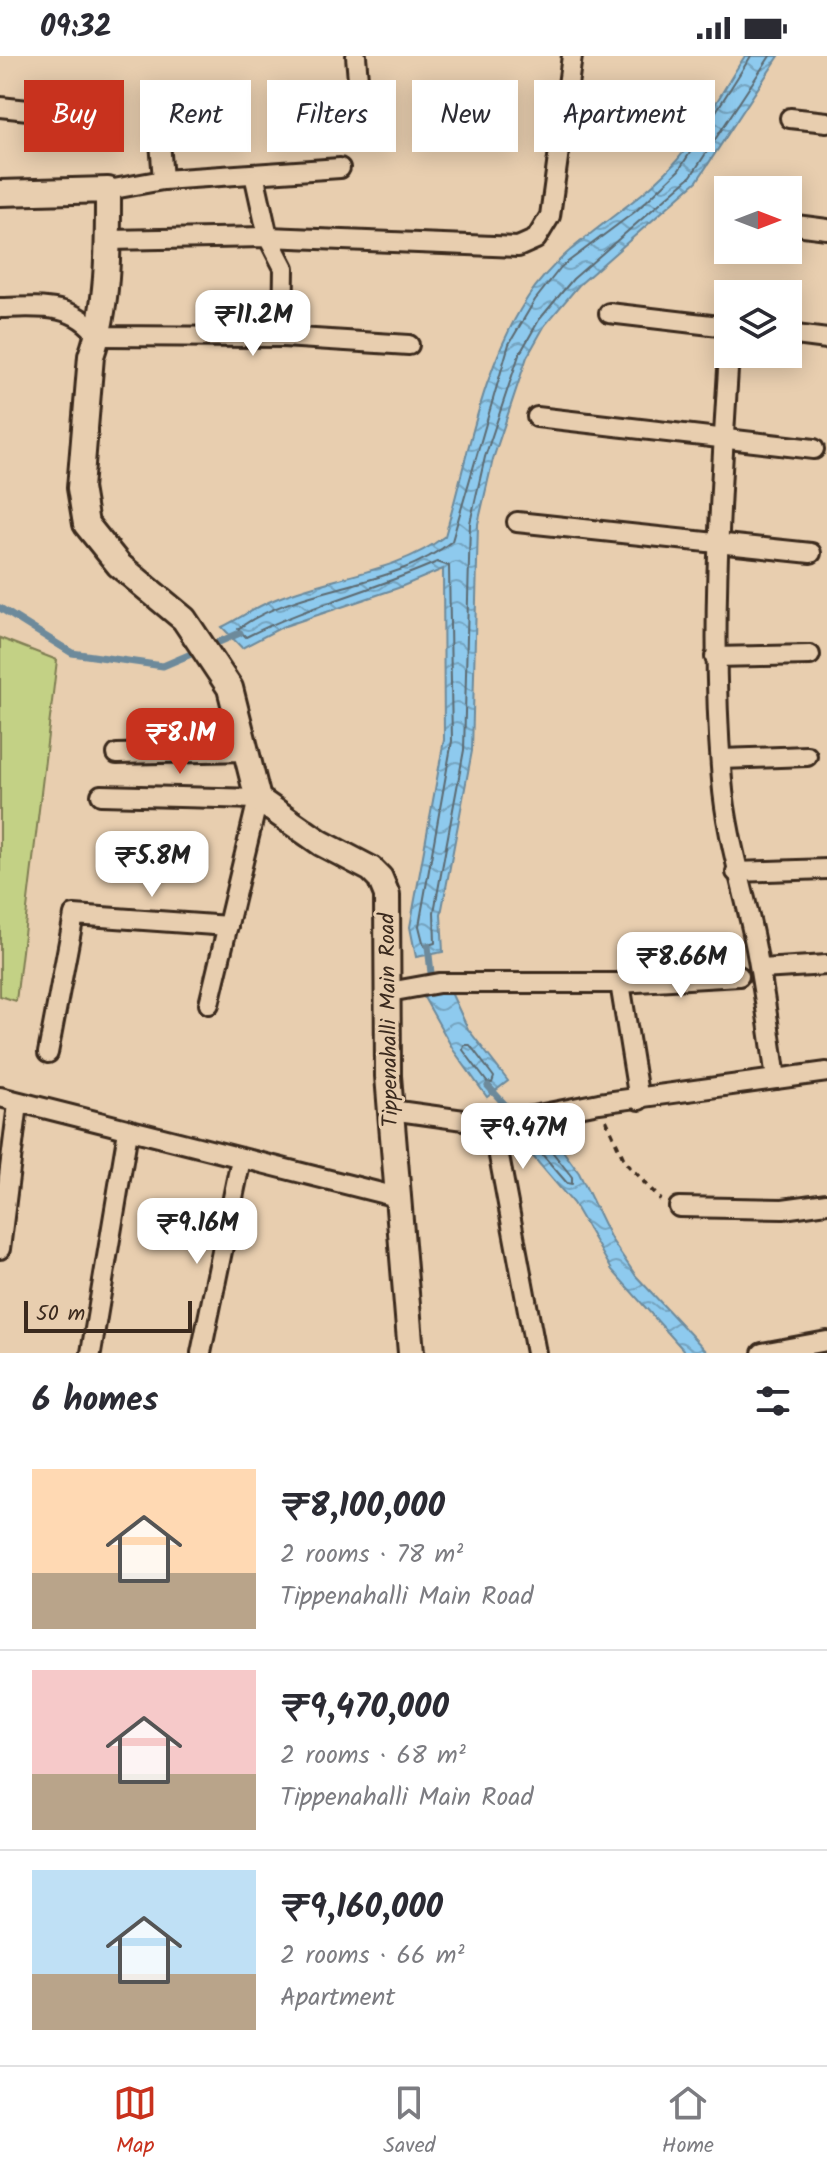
<!DOCTYPE html>
<meta charset="utf-8">
<style>
:root{--surface:#fff;--page:#f2f2f3;--text:#2b2b33;--muted:#7c7c81;--line:#e1e1e2;--accent:#c8321e}
body{margin:0;font-family:Kalam,sans-serif;background:var(--page);color:var(--text);height:100vh;display:flex;flex-direction:column;font-size:30px;white-space:nowrap}
*{box-sizing:border-box;margin:0}
p{font-size:26px;color:var(--muted)}
.icon{flex:none;width:44px;height:44px;fill:none;stroke:currentColor;stroke-width:2;stroke-linecap:round;stroke-linejoin:round}
.map{position:relative;height:1297px;overflow:hidden}
.details{display:flex;flex-direction:column;background:var(--surface);flex:1}
.details>*{flex:none}
.hud{position:absolute;left:24px;top:24px;width:780px;height:72px;display:flex;gap:16px}
.needle{width:52px;rotate:90deg}
.fabs{position:absolute;left:714px;top:120px;display:grid;gap:16px}
.fabs a{display:grid;place-items:center;width:88px;height:88px;border-radius:0px;background:var(--surface);box-shadow:0 4px 20px #0003;font-size:40px}
.scale{position:absolute;left:24px;bottom:20px;width:168px;box-sizing:border-box;padding-left:8px;border:4px solid #3b2a1e;border-top:0;font-size:22px;line-height:28px;white-space:nowrap;color:#3b2a1e;-webkit-text-stroke:6px #e8ceaf;paint-order:stroke}
.price{position:absolute;translate:-50% -68px;padding:0 18px;border-radius:16px;background:#fff;color:#222;font-size:26px;line-height:52px;filter:drop-shadow(0 2px 4px #0008)}
.price::after{content:'';position:absolute;left:50%;top:48px;width:24px;height:18px;margin-left:-12px;background:inherit;clip-path:polygon(0 0,100% 0,50% 100%)}
.price.selected{background:var(--accent);color:#fff}
ul{padding:0;list-style:none}
li{display:flex;align-items:center;gap:24px;height:200px;padding:0 32px}
li+li{border-top:2px solid var(--line)}
li span{display:grid;place-items:center;flex:none;width:224px;height:160px;border-radius:0px;color:#555}
li>.icon{margin-inline-start:auto}
span .icon{width:96px;height:96px;fill:#fffc;stroke-width:1}
li b{font-size:34px}
h2{display:flex;justify-content:space-between;align-items:center;height:96px;padding:0 32px;font-size:34px}
.pill{padding:0 28px;border-radius:0px;background:var(--surface);box-shadow:0 4px 20px #0003;font-size:28px;line-height:72px}
.pill.selected{background:var(--accent);color:#fff}
.status{display:flex;justify-content:space-between;align-items:center;height:56px;padding:0 40px;background:var(--surface);direction:ltr}
.status svg{height:22px;fill:currentColor}
.tab-bar{display:flex;justify-content:space-around;align-items:center;height:112px;border-top:2px solid var(--line);background:var(--surface);font-size:22px;color:var(--muted)}
.tab-bar a{display:grid;justify-items:center;gap:4px}
.tab-bar .selected{color:var(--accent)}
.map>svg:first-child{display:block}
.green{fill:#c3d185;stroke:#7f7e52;stroke-width:2}
.water{fill:url(#water-waves);stroke:#6d8a9b;stroke-width:2}
.lines{fill:none;stroke-linecap:round;stroke-linejoin:round}
.shore{stroke:#5c6a71;stroke-width:2}
.stream{stroke:#6d8a9b;stroke-width:7}
.minor-casing{stroke:#3b2a1e;stroke-width:24}
.tertiary-casing{stroke:#3b2a1e;stroke-width:30}
.path{stroke:#3b2a1e;stroke-width:4;stroke-dasharray:6 6;stroke-linecap:butt}
.minor{stroke:#e8ceaf;stroke-width:18}
.tertiary{stroke:#e8ceaf;stroke-width:24}
.labels{text-anchor:middle;dominant-baseline:central;stroke-width:6;stroke-linejoin:round;paint-order:stroke}
.street-label{font-size:22px;fill:#3b2a1e;stroke:#e8ceaf}
</style>
<div class="status"><b>09:32</b><svg viewBox="0 0 49 12"><path d="M0 12V9h3v3zM5 12V6h3v6zM10 12V3h3v9zM15 12V0h3v12zM26 1h20v11H26zM47 4h2v5h-2z"/></svg></div>
<div class="map">
<svg width="827" height="1297" viewBox="0 0 827 1297">
<defs>
<pattern id="water-waves" width="16" height="10" patternUnits="userSpaceOnUse" patternTransform="scale(2)"><rect width="16" height="10" fill="#8ecaee"/><path d="M0 5q4-4 8 0t8 0" fill="none" stroke="#75a4c0"/></pattern>
</defs>
<rect width="100%" height="100%" fill="#e8ceaf"/>
<filter id="ink" filterUnits="userSpaceOnUse"><feTurbulence type="fractalNoise" baseFrequency=".0125" numOctaves="2"/><feDisplacementMap in="SourceGraphic" scale="16" xChannelSelector="R" yChannelSelector="G"/><feConvolveMatrix kernelMatrix="1 2 1 2 8 2 1 2 1" color-interpolation-filters="sRGB"/></filter>
<g filter="url(#ink)">
<path class="green" d="M0,582L57,604L16,945L0,940Z"/>
<g class="water">
<path d="M745,0H779L697,125L579,229L545,269L527,301L493,403L478,468L472,695L441,858L443,896L416,901L410,871L444,684L443,513L398,532L282,571L242,592L222,571C238,563 254,552 271,545C327,520 396,518 445,480C468,400 482,311 528,241C564,186 627,158 671,111C699,81 722,34 745,0Z"/>
<path d="M448,930L468,973L508,1025L487,1041L454,995L421,936Z"/>
<path d="M540,1063L579,1117L611,1183L636,1220L708,1297H686L612,1214L573,1147L512,1076Z"/>
</g>
<g class="lines">
<g class="shore">
<path d="M751,0L679,114L636,155L561,211L535,244L509,288L452,485C393,534 298,528 238,573L246,581C307,550 374,534 437,506L449,510L452,685L419,870L424,890L435,887L434,856L464,694L470,467L485,401L519,299L539,264L573,223L691,120L770,0"/>
<path d="M464,989H470L494,1021L492,1027L487,1026L463,994Z"/>
<path d="M535,1074L572,1121V1128L567,1127L528,1082V1078Z"/>
</g>
<g class="stream">
<path d="M0,552L72,597L163,610L240,577"/>
<path d="M428,890L432,926"/>
<path d="M488,1030L517,1062"/>
</g>
<g class="minor-casing">
<g id="minor">
<path d="M356,0L360,47"/>
<path d="M157,47L163,124"/>
<path d="M0,51L47,56"/>
<path d="M790,62L827,66"/>
<path d="M254,118L268,181L284,212L283,281"/>
<path d="M108,134L163,124L340,112"/>
<path d="M788,168L827,173"/>
<path d="M108,184L268,181L518,191L536,183L550,160L572,0"/>
<path d="M0,252C38,251 74,246 98,280L283,281L409,289"/>
<path d="M609,257L728,271"/>
<path d="M788,278L827,283"/>
<path d="M729,298C720,440 710,582 722,724C726,776 741,823 752,873C763,923 769,973 776,1023"/>
<path d="M537,361L814,393"/>
<path d="M517,466L811,497"/>
<path d="M715,601L810,599"/>
<path d="M117,698L246,695"/>
<path d="M721,703L807,700"/>
<path d="M101,739L258,743L209,948"/>
<path d="M736,816L827,813"/>
<path d="M761,913L827,909"/>
<path d="M620,927L739,920"/>
<path d="M389,936L439,927H620L639,1044"/>
<path d="M48,997L74,859L228,870"/>
<path d="M0,1041L397,1141"/>
<path d="M391,1054L493,1068L536,1297"/>
<path d="M493,1068L599,1047L827,1016"/>
<path d="M679,1151L783,1153L827,1147"/>
<path d="M0,1193L18,1048"/>
<path d="M91,1297L128,1075"/>
<path d="M201,1297L241,1103"/>
<path d="M762,1297L827,1285"/>
</g>
</g>
<g class="tertiary-casing">
<path id="tertiary" d="M0,137L108,134C108,188 109,249 91,300L80,432L86,468L119,509L184,563L230,632L258,743L321,787L371,813L380,822L387,839L388,1020L411,1297"/>
</g>
<path class="path" d="M606,1064L625,1106L661,1144"/>
<use href="#minor" class="minor"/>
<use href="#tertiary" class="tertiary"/>
</g>
</g>
<g class="labels">
<g class="street-label">
<text transform="translate(390 964) rotate(-91)">Tippenahalli Main Road</text>
</g>
</g>
</svg>
<div class="fabs">
<a><svg class="needle" viewBox="-14 -14 28 28"><path d="M0-13l5 13h-10z" fill="#e53935"/><path d="M0 13l5-13h-10z" fill="#7c7c81"/></svg></a>
<a><svg class="icon" aria-label="layers" viewBox="0 0 24 24"><path d="M12 4l9 5-9 5-9-5zM3 14l9 5 9-5"/></svg></a>
</div>
<div class="scale">50 m</div>
<b class="price" style="left:253px;top:302px">₹11.2M</b>
<b class="price selected" style="left:180px;top:720px">₹8.1M</b>
<b class="price" style="left:152px;top:843px">₹5.8M</b>
<b class="price" style="left:681px;top:944px">₹8.66M</b>
<b class="price" style="left:523px;top:1115px">₹9.47M</b>
<b class="price" style="left:197px;top:1210px">₹9.16M</b>
<div class="hud">
<a class="pill selected">Buy</a>
<a class="pill">Rent</a>
<a class="pill">Filters</a>
<a class="pill">New</a>
<a class="pill">Apartment</a>
</div>
</div>
<section class="details">
<h2>6 homes<svg class="icon" aria-label="filters" viewBox="0 0 24 24"><path d="M4 7h16M4 17h16"/><circle cx="9" cy="7" r="2"/><circle cx="15" cy="17" r="2"/></svg></h2>
<ul>
<li><span style="background:linear-gradient(#ffd9b3 65%,#b9a48a 0)"><svg class="icon" aria-label="home" viewBox="0 0 24 24"><path d="M3 11l9-7 9 7M6 9v11h12V9"/></svg></span><div><b>₹8,100,000</b><p>2 rooms · 78 m²</p><p>Tippenahalli Main Road</p></div></li>
<li><span style="background:linear-gradient(#f6c9c9 65%,#b9a48a 0)"><svg class="icon" aria-label="home" viewBox="0 0 24 24"><path d="M3 11l9-7 9 7M6 9v11h12V9"/></svg></span><div><b>₹9,470,000</b><p>2 rooms · 68 m²</p><p>Tippenahalli Main Road</p></div></li>
<li><span style="background:linear-gradient(#bfe0f5 65%,#b9a48a 0)"><svg class="icon" aria-label="home" viewBox="0 0 24 24"><path d="M3 11l9-7 9 7M6 9v11h12V9"/></svg></span><div><b>₹9,160,000</b><p>2 rooms · 66 m²</p><p>Apartment</p></div></li>
</ul>
</section>
<nav class="tab-bar">
<a class="selected"><svg class="icon" aria-label="map" viewBox="0 0 24 24"><path d="M3 6l6-2 6 2 6-2v14l-6 2-6-2-6 2zM9 4v14M15 6v14"/></svg>Map</a>
<a><svg class="icon" aria-label="saved" viewBox="0 0 24 24"><path d="M7 4h10v16l-5-4-5 4z"/></svg>Saved</a>
<a><svg class="icon" aria-label="home" viewBox="0 0 24 24"><path d="M3 11l9-7 9 7M6 9v11h12V9"/></svg>Home</a>
</nav>
